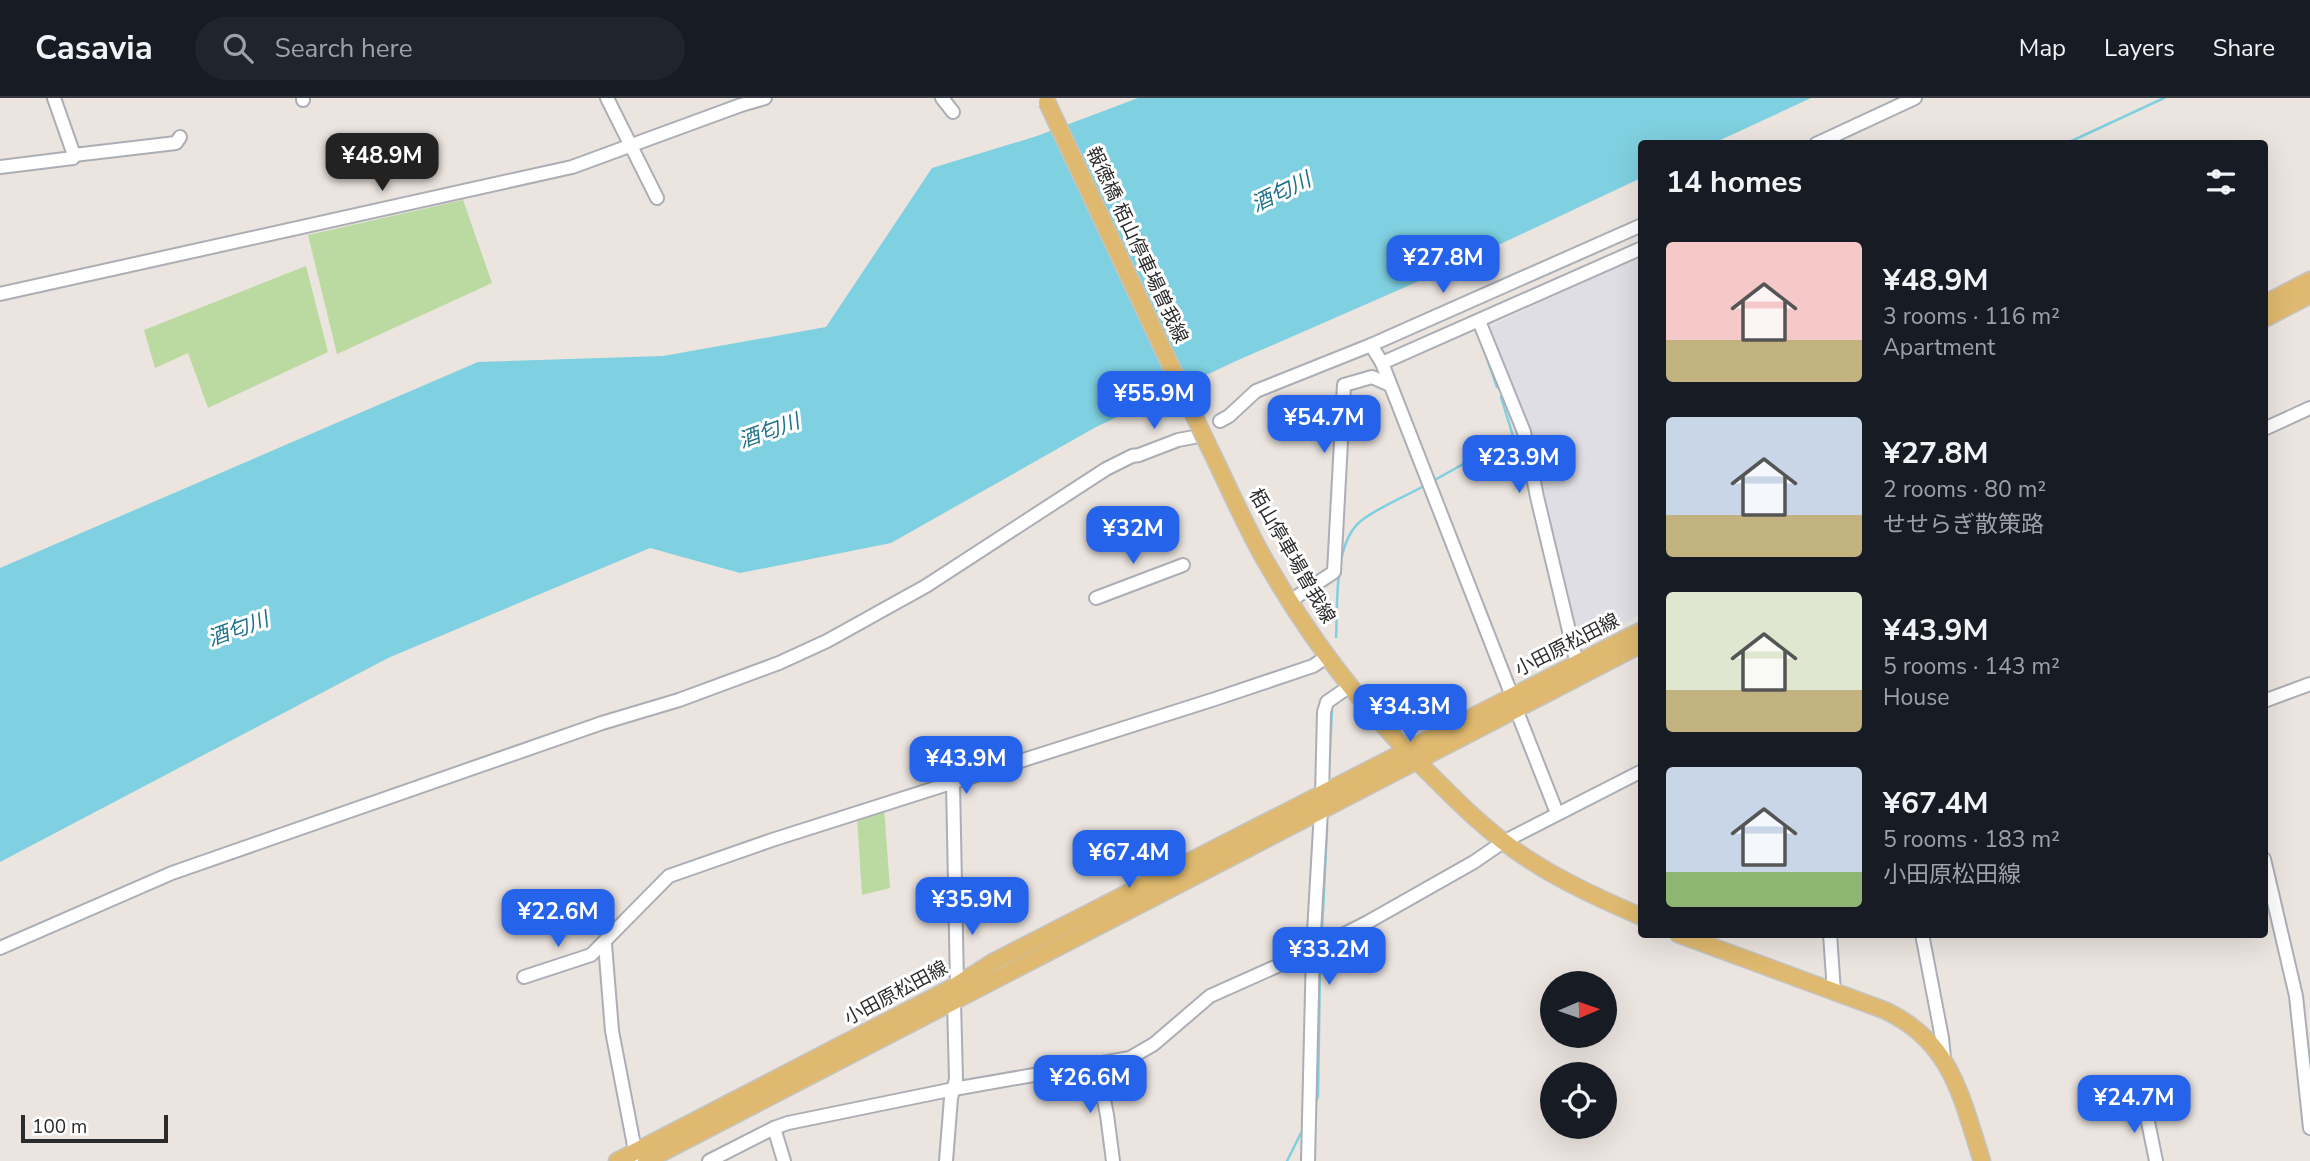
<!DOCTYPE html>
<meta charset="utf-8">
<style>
:root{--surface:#171b24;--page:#20242c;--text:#f1f3f6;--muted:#9ea1a6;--line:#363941;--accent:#2563eb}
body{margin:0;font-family:"Nunito Sans","Noto Sans JP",sans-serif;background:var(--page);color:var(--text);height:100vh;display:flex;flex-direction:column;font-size:26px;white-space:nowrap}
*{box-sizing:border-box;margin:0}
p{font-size:23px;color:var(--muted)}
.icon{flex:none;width:38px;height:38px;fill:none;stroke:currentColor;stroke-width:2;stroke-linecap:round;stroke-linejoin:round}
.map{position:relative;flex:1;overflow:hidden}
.details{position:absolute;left:1638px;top:42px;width:630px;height:798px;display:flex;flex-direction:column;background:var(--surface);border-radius:7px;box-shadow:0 7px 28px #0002}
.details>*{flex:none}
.needle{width:46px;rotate:88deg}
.tools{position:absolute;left:1540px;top:873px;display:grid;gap:14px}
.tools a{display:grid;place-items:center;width:77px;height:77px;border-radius:50%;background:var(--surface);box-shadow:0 7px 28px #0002;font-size:35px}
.scale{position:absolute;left:21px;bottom:18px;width:147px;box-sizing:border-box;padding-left:7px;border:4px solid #2b2b2b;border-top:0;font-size:19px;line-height:24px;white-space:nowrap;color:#2b2b2b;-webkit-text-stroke:5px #fff;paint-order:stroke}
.price{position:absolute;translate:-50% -60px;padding:0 16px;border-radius:14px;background:var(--accent);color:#fff;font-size:23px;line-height:46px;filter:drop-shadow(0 2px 4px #0008)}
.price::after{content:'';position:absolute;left:50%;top:42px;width:21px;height:16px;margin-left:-10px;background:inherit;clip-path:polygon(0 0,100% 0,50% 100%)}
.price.current{background:#222;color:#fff}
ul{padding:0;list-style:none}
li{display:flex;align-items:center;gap:21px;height:175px;padding:0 28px}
li span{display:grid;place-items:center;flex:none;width:196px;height:140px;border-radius:7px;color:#555}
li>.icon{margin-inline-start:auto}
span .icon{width:84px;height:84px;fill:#fffc;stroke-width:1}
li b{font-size:30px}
h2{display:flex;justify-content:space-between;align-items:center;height:84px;padding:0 28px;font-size:30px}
header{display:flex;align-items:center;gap:42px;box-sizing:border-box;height:98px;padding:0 35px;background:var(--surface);border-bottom:2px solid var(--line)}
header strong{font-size:33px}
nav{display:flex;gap:38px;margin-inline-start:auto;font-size:24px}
.search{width:490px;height:63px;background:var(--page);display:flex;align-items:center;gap:18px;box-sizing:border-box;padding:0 24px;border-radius:38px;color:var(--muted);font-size:26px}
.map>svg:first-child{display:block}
.industrial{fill:#dfdee4}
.green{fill:#bbdaa2}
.water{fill:#7fd0e0}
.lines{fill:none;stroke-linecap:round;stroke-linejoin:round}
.stream{stroke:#7fd0e0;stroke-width:2.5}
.minor-casing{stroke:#abaeb5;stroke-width:16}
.major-casing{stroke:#c4c4c4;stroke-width:19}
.minor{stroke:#fff;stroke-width:12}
.major{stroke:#dfb96f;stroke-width:16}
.major-bridge-casing{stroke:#c4c4c4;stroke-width:19;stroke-linecap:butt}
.major-bridge{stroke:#dfb96f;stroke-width:16}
.labels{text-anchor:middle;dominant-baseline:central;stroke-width:6;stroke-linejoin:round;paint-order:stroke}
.street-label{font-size:19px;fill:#2b2b2b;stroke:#fff}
.water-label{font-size:21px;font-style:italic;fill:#1e718b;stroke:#fff}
</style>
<header>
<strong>Casavia</strong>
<div class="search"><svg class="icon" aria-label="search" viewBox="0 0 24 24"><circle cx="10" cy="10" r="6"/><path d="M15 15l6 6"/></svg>Search here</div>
<nav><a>Map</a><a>Layers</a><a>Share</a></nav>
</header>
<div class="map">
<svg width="2310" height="1063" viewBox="0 0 2310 1063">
<rect width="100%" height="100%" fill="#ebe4df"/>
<path class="industrial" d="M1641,157V517L1577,550L1547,426L1487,230Z"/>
<g class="green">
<path d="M463,102L492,185L337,256L308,137Z"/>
<path d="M306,168L328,254L208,310L188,255L155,270L144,232Z"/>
<path d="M884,710L890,790L862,797L857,719Z"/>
</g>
<path class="water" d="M1138,0H1811L1714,45L1642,46L1641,80L1458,166L1236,263L1096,329L891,445L740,475L650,450L388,560L0,764V470L478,264L663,258L826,229L932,70L1037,38Z"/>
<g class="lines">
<g class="stream">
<path d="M2065,46L2164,0"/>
<path d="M1487,226L1527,207"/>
<path d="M1483,249L1497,289"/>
<path d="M1433,383L1513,338L1501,299"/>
<path d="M1336,539C1338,505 1333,444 1362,422C1381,408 1404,399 1424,388"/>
<path d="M1329,671L1332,612"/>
<path d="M1322,834L1327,730"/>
<path d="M1316,1004L1318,998L1320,868"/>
<path d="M1287,1063L1301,1035"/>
</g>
<g class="minor-casing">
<g id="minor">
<path d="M607,0L657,100"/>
<path d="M942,0L953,14"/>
<path d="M303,2V0"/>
<path d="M1816,46L1915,0"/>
<path d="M74,57L176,45L180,39"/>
<path d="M0,69L73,60L74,57L54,0"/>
<path d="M0,196L572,69L741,7L765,0"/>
<path d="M1479,223L1524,334L1537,399L1577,566"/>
<path d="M1371,247L1382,265L1512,598"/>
<path d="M1382,265L1642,150"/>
<path d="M1220,323L1229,318L1256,293L1371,247L1642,127"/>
<path d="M2264,331L2310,310"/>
<path d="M1096,500L1183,467"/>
<path d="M1290,503L1334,474L1344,287L1372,279L1390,287"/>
<path d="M2264,603L2310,586"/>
<path d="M1516,611L1557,715"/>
<path d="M1322,697L1324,614L1327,604L1350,588"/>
<path d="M2264,761L2296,898L2310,1030"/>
<path d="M1830,836L1834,894"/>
<path d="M1922,836L1942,940L1944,960"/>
<path d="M605,846L612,933L637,1063"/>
<path d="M0,850L172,775L602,625L679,602L779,565L827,543L926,488L1106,371L1132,358L1139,357L1178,342L1194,339"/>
<path d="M524,879L591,857L669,778L772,742L1215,601L1313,568L1328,558"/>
<path d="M1097,967L1107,1017L1113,1063"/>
<path d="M2144,1004L2156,1063"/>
<path d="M774,1030L784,1063"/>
<path d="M709,1063L774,1030L788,1025L954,991L1130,960L1154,946L1210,898L1313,852L1368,824L1474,764L1503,744L1642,673"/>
<path d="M946,1063L951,1000L956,981L954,904L957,887L953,685"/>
<path d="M1308,1063L1313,852L1321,713"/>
</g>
</g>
<g class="major-casing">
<g id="major">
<path d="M2264,206L2310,182"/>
<path d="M2264,221L2310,197"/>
<path d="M1207,345C1227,385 1244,426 1266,464C1308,537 1358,604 1417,663C1452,698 1486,734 1528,761C1563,784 1603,802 1642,819"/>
<path d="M1678,836L1884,912C1952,943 1961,999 1982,1063"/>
<path d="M617,1063L957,887L993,864L1642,532"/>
<path d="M646,1063L1642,546"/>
</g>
</g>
<use href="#minor" class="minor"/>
<use href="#major" class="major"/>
<g class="major-bridge-casing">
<path id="major-bridge" d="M1047,4L1207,345"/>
</g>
<use href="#major-bridge" class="major-bridge"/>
</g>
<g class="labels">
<g class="street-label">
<text transform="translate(1137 147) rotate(65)">報徳橋 栢山停車場曽我線</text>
<text transform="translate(1292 458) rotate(60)">栢山停車場曽我線</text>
<text transform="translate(1567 547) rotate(-27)">小田原松田線</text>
<text transform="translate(896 895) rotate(-28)">小田原松田線</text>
</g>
<g class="water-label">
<text transform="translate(1281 94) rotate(-26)">酒匂川</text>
<text transform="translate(769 333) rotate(-20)">酒匂川</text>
<text transform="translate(238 531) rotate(-20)">酒匂川</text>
</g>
</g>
</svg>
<div class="tools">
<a><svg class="needle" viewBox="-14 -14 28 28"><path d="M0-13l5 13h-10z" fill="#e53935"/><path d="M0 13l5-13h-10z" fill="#9ea1a6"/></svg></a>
<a><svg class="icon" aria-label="locate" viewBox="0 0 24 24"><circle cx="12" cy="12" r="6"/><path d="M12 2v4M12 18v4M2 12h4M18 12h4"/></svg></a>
</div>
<div class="scale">100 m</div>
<b class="price current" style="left:382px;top:95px">¥48.9M</b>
<b class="price" style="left:1443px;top:197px">¥27.8M</b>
<b class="price" style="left:1154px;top:333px">¥55.9M</b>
<b class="price" style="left:1324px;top:357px">¥54.7M</b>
<b class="price" style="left:1519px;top:397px">¥23.9M</b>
<b class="price" style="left:1133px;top:468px">¥32M</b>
<b class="price" style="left:1410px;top:646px">¥34.3M</b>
<b class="price" style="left:966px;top:698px">¥43.9M</b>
<b class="price" style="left:1129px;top:792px">¥67.4M</b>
<b class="price" style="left:972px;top:839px">¥35.9M</b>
<b class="price" style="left:558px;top:851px">¥22.6M</b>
<b class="price" style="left:1329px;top:889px">¥33.2M</b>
<b class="price" style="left:1090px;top:1017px">¥26.6M</b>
<b class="price" style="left:2134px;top:1037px">¥24.7M</b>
<section class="details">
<h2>14 homes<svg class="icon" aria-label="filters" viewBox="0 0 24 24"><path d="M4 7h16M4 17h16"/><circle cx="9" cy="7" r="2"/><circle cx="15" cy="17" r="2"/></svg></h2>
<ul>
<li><span style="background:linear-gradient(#f6c9c9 70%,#c2b280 0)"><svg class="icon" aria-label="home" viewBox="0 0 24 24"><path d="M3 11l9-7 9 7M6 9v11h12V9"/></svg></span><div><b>¥48.9M</b><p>3 rooms · 116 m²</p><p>Apartment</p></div></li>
<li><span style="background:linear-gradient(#c9d6e8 70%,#c2b280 0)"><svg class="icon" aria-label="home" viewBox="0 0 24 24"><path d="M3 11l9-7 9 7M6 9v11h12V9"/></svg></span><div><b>¥27.8M</b><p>2 rooms · 80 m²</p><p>せせらぎ散策路</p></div></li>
<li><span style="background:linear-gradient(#dfe7d0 70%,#c2b280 0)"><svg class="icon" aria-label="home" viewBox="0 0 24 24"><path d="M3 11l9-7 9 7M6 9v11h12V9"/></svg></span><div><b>¥43.9M</b><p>5 rooms · 143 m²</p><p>House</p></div></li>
<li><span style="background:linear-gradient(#c9d6e8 75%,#8fb573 0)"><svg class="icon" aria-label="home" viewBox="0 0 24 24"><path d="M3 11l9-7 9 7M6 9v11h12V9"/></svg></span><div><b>¥67.4M</b><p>5 rooms · 183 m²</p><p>小田原松田線</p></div></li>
</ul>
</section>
</div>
